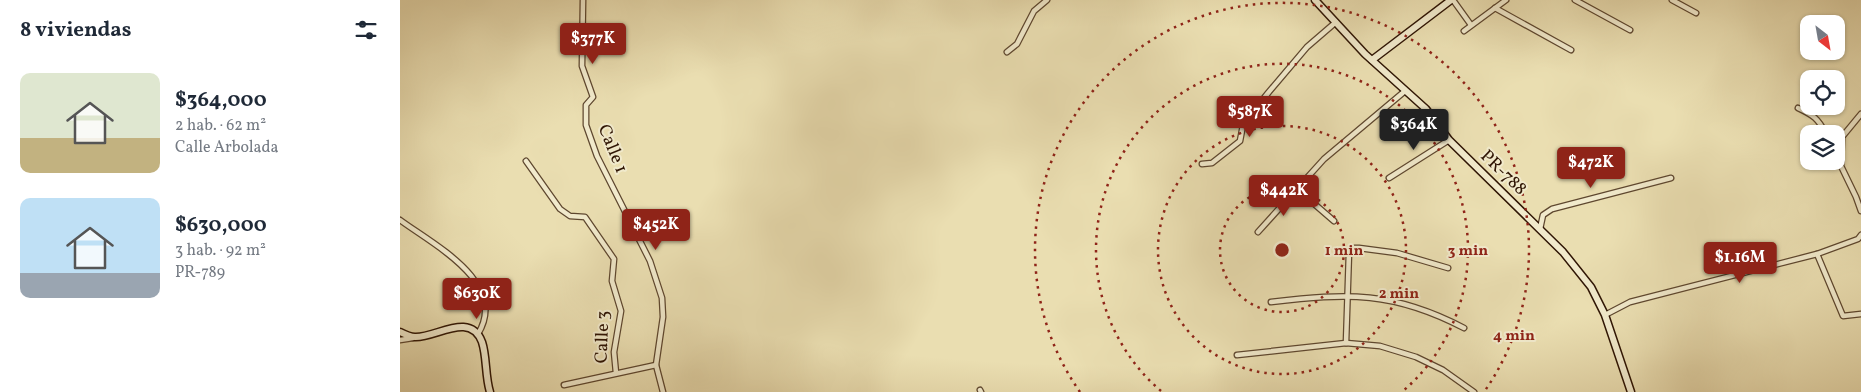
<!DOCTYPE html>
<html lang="es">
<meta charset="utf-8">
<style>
:root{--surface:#fff;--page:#f2f2f3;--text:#1f2937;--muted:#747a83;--accent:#8f2418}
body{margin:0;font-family:Vollkorn,serif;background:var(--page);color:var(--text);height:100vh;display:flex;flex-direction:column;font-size:19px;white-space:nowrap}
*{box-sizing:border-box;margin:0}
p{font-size:16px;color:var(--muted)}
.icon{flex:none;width:28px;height:28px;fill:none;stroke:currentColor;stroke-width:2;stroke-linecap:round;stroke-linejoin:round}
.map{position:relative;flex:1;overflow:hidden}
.details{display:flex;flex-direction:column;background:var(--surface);width:400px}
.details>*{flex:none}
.needle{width:32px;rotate:149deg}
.fabs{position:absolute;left:1400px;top:15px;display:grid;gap:10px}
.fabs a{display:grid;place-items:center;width:45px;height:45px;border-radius:10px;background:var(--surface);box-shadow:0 1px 4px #0004;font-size:25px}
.price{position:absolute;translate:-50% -42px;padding:0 11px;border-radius:5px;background:var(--accent);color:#fff;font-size:16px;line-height:32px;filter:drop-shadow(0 1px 2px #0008)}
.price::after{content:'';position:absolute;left:50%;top:30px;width:15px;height:11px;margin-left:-8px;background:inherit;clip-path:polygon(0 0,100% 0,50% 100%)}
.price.selected{background:#222;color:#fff}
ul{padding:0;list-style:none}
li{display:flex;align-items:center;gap:15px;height:125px;padding:0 20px}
li span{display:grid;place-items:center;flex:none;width:140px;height:100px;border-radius:10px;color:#555}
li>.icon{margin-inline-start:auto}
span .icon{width:60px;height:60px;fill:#fffc;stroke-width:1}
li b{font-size:21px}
h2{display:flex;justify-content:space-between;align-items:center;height:60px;padding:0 20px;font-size:21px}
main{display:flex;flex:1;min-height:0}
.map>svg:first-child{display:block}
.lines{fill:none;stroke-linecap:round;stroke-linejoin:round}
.street-casing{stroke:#5e472f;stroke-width:7}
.secondary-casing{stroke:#2f1504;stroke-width:9}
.street{stroke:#f1eacc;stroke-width:4.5}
.secondary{stroke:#f1eacc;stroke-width:6}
.ring{fill:none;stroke:#8f2418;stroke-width:2.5;stroke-dasharray:2.5 5}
.labels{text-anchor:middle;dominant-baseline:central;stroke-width:4;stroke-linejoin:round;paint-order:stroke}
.street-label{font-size:18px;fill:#2f1504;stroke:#f1eacc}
.centre{fill:#8f2418;stroke:#f1eacc;stroke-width:2.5}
.ring-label{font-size:15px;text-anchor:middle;font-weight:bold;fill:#8f2418;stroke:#f1eacc;stroke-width:4;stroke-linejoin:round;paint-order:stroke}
</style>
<main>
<section class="details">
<h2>8 viviendas<svg class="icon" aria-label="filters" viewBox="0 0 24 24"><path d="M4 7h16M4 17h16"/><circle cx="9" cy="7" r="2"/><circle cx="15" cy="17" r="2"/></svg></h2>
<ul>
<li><span style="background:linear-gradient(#dfe7d0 65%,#c2b280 0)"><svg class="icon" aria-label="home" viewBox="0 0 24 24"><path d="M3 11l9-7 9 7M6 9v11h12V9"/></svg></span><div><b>$364,000</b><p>2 hab. · 62 m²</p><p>Calle Arbolada</p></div></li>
<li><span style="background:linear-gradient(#bfe0f5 75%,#9aa5b1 0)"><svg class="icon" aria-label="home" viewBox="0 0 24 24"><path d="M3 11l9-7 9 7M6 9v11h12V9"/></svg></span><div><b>$630,000</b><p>3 hab. · 92 m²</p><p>PR-789</p></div></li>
</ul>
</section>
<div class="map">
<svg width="1461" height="392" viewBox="0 0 1461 392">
<rect width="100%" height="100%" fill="#eadeb1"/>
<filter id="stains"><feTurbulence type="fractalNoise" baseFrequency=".004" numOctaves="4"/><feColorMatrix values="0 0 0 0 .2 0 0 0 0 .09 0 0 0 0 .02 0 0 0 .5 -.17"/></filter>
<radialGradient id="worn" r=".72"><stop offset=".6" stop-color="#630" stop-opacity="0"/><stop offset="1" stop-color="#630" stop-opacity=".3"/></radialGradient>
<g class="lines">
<g class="street-casing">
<g id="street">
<path d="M183,0L182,66L193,97L186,105V125L197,156L250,261L262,298L263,317L256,365L263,392"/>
<path d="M1053,0L1071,25"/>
<path d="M1175,0L1230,30"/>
<path d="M1272,0L1296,13"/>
<path d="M1095,8L1171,50"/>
<path d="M1064,31L1106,0"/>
<path d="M607,52L617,44L634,11L647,0"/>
<path d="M1398,108C1413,115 1418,118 1426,134"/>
<path d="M1461,114L1442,137L1441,166L1456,197L1461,211"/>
<path d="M126,161L160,209L170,216L185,217L214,259L212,281L221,311L214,352L216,373"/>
<path d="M802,164L812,163L840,141L843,125L868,93L907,47L936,22"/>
<path d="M989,178L1049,140"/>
<path d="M897,189L934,221"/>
<path d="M0,220C34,245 109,283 78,334"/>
<path d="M1140,229L1143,215L1152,209L1271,178"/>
<path d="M858,232L924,159L1005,91"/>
<path d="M1417,254L1443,316L1461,314"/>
<path d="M871,302C948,293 993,291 1064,328"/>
<path d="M1205,315L1230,302L1417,254L1458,239L1461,235"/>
<path d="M0,340L13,338"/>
<path d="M946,343L949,252L954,248H959L997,253L1048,268"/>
<path d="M837,355L946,343L980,346L1016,357L1043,370L1074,392"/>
<path d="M164,385L256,365"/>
<path d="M580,390L581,392"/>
</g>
</g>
<g class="secondary-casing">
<g id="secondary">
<path d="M915,0L965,54L1026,109L1049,140L1163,252L1191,287L1205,315L1231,392"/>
<path d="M972,60L1051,0"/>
<path d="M0,332C4,334 10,337 15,337C36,338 70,311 82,342C87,357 85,376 90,392"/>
</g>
</g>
<use href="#street" class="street"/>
<use href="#secondary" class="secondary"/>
</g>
<g class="ring">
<circle cx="882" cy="250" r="62"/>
<circle cx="882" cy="250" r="124"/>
<path d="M761 391A186 186 0 1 1 1003 391"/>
<path d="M680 392A247 247 0 1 1 1084 392"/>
</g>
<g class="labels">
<g class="street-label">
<text transform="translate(212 149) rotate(68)">Calle 1</text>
<text transform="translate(1103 173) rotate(44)">PR-788</text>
<text transform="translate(203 337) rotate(-88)">Calle 3</text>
</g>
</g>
<circle cx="882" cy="250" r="8" class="centre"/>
<g class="ring-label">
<text x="944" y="255">1 min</text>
<text x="1068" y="255">3 min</text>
<text x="999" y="298">2 min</text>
<text x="1114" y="340">4 min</text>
</g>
<rect width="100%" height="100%" filter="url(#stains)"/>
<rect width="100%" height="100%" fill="url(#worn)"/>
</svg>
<div class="fabs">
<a><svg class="needle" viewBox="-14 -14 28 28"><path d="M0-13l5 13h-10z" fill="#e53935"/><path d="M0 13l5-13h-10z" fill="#747a83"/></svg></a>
<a><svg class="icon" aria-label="locate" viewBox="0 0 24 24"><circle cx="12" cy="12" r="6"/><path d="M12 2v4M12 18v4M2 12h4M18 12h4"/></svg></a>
<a><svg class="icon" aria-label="layers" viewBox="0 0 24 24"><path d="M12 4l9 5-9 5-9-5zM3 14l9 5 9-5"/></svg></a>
</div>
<b class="price" style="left:193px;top:65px">$377K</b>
<b class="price" style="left:850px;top:138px">$587K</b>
<b class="price selected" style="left:1014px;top:151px">$364K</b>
<b class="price" style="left:1191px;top:189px">$472K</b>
<b class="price" style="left:884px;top:217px">$442K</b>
<b class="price" style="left:256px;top:251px">$452K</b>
<b class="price" style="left:1340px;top:284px">$1.16M</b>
<b class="price" style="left:77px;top:320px">$630K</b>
</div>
</main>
